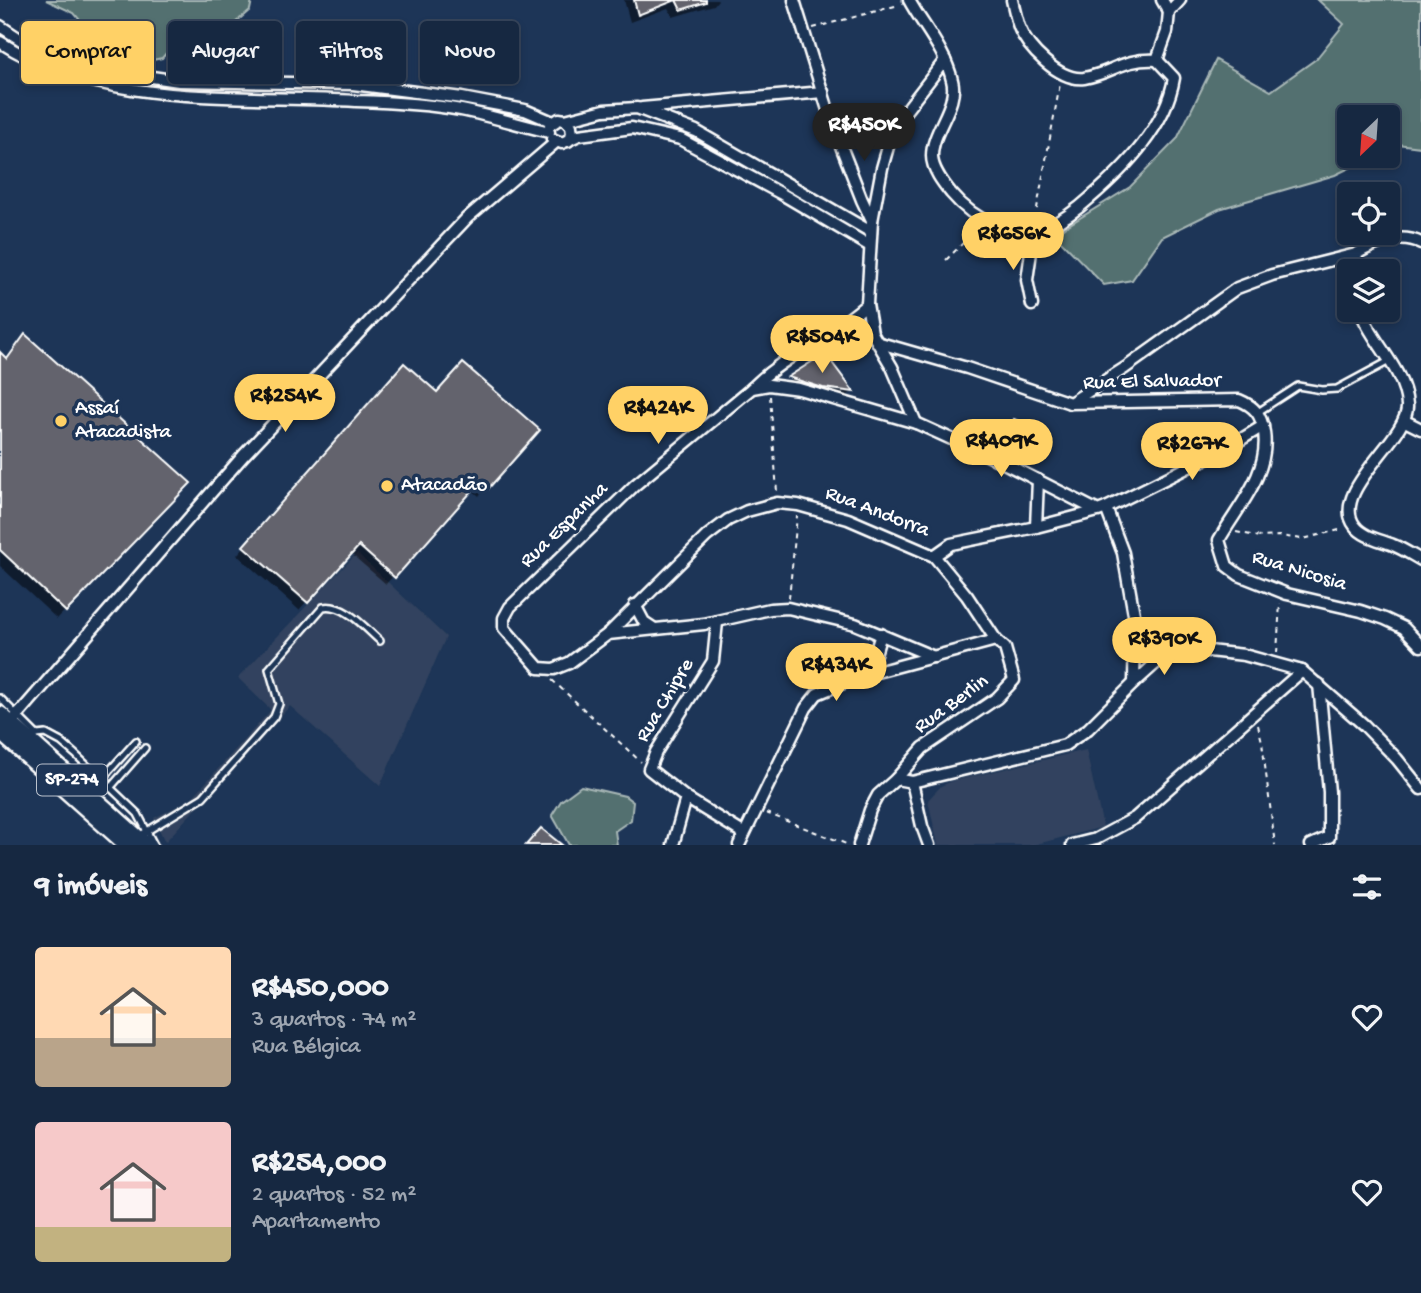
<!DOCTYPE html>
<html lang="pt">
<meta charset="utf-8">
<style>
:root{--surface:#162841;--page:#1f3048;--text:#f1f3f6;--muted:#9ea6b1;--line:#35445a;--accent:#ffd166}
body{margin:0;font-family:"Gochi Hand",sans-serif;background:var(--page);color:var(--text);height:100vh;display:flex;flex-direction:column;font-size:26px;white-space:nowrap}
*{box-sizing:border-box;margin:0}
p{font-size:23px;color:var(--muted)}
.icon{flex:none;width:38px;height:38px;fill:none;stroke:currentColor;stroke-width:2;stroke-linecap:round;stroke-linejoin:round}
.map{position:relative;height:845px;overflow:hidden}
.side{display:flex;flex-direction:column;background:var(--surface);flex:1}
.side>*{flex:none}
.banner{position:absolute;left:21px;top:21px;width:700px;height:63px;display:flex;gap:14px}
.needle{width:46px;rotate:205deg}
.tools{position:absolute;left:1337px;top:105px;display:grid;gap:14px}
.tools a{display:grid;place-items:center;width:63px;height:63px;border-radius:7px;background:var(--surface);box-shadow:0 4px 10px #0003,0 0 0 2px var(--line);font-size:35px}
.price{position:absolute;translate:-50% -60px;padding:0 16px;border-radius:24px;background:var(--accent);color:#111;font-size:23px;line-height:46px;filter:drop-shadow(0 2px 4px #0008)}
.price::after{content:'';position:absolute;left:50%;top:42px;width:21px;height:16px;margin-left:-10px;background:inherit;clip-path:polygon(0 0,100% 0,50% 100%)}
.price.current{background:#222;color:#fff}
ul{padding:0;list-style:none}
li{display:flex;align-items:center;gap:21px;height:175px;padding:0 35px}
li span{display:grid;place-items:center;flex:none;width:196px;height:140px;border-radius:7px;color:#555}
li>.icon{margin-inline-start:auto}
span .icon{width:84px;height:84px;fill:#fffc;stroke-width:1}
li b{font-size:30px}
h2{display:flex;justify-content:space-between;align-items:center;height:84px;padding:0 35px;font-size:30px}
.chip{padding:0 24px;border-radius:7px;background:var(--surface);box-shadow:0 4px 10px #0003,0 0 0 2px var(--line);font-size:24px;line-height:63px}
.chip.current{background:var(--accent);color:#111}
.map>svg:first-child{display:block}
.built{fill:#32435e}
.green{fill:#53706f;stroke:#a9b8b7;stroke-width:2}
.shadow{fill:#0007}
.building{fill:#63646d;stroke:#fff;stroke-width:2}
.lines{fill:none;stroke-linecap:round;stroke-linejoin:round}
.lane-casing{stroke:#fff;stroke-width:10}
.street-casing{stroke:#fff;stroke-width:15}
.primary-casing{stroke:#fff;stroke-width:21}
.path{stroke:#fff;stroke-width:2;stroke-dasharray:5 5;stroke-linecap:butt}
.lane{stroke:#1d3557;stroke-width:5}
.street{stroke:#1d3557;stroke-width:10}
.primary{stroke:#1d3557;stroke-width:16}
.poi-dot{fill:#ffd166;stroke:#1d3557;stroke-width:2.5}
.labels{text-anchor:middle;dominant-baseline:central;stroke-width:7;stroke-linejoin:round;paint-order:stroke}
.shield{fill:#1d3557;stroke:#bbc2cd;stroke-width:2}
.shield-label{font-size:19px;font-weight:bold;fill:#fff}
.street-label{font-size:21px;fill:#fff;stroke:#1d3557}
.poi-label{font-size:21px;fill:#fff;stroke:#1d3557;text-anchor:start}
</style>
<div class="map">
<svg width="1421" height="845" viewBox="0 0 1421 845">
<rect width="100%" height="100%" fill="#1d3557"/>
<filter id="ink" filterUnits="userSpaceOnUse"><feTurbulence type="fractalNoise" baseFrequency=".0143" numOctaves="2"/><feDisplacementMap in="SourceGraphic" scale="14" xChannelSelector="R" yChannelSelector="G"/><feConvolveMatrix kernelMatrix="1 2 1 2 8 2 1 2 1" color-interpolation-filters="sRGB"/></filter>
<g filter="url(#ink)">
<g class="built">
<path d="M357,553L446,637L380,786L290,706L165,842L154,818L190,800L271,710L238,678Z"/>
<path d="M1086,750L1103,827L1033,845H938L928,800L941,786L952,781Z"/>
</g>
<g class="green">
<path d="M46,0H252L250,10L227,30L175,43L162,58L120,67L74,13Z"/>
<path d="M1318,0H1421V147L1397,144L1388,149V117H1349V156H1374L1335,175L1219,209L1162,237L1132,280L1104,285L1054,234L1130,187L1177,139L1216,60L1271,91L1316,59L1344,24Z"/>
<path d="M581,786L625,796L633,802L631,820L615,831L617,845H569L552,815L561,801Z"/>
</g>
<g class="shadow">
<path d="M624,0H718L714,5L673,17L668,8L630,22Z"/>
<path d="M25,337L188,483L57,619L0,566V354L6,360Z"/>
<path d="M824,356L852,392L846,397L816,393L784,384Z"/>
<path d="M396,373L437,394L537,430L479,496L471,489L386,584L350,553L299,610L237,555Z"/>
<path d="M1015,421L1021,453L1015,459L996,450L1009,427Z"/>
</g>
<g class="building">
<path d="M634,0H706V2L681,10L676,0L638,15Z"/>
<path d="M25,334L191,483L66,612L0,550V352L7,359Z"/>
<path d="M824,354L827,356L854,392L823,388L788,377Z"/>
<path d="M404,363L437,392L463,363L540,430L488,489L480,482L395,578L359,546L308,603L243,546Z"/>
<path d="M1014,419L1036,429L1022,454L1001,444Z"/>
<path d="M541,828L562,845H526Z"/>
</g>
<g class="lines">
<g class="lane-casing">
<g id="lane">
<path d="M1258,412L1298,386L1322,390L1337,389L1391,360"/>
<path d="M0,698L37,735"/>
<path d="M28,736L46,734L61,742L75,754L138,814L154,845"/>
<path d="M101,780L136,741"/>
<path d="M110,788L145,748"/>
<path d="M139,836L203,797L274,717L279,704L269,669L323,607C345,603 365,628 380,641"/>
</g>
</g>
<g class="street-casing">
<g id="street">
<path d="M794,0L832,123L862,200L872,221L867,304L872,333L892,367L916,423"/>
<path d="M909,0C923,26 945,50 952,80C959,105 932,130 932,156C932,169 943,183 951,193C972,218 1013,242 1046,228C1061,221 1078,209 1090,198C1126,167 1166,126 1174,78L1157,60"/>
<path d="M1012,0C1014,9 1016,18 1019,27C1027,48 1059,81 1084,78C1113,73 1122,58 1157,60"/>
<path d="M1162,0L1169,12"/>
<path d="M0,26L32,47L84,67L179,81L353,84L462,98L525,110L553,122"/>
<path d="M0,42C104,109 237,94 356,101C390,102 427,104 461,110C491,116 520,125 549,132"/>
<path d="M1157,60L1167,32L1169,12L1180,0"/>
<path d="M642,108L823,92"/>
<path d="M565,120L604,110L637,108L696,131L871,232"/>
<path d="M550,125L559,119L565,120L571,126L572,134L568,141"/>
<path d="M552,139L562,143L579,135L632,128L680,139L780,193L870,246"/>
<path d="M872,221L882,168L894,126L945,60"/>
<path d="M1026,231L1031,252L1027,280L1032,305"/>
<path d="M1356,254C1376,243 1399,232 1421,243"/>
<path d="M1360,310C1372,343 1404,368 1407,405C1410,437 1328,492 1355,526C1363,537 1381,540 1393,545C1403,549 1412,555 1421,560"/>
<path d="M880,343L967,368L1070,403L1125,368L1237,288L1272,275L1356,254V271"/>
<path d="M752,388C786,354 832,336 867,304"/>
<path d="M1070,403L1239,400C1256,407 1261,415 1264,432C1270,474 1238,506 1219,540L1227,566L1239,575L1287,594L1361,611L1385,619L1404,628L1421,646"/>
<path d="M1405,421L1421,429"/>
<path d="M1106,508L1123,553L1135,620L1148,637L1161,645L1174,647L1244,655L1302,671L1364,725L1397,759L1421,789"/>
<path d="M1098,511L1002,462L916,423L799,389L769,385L752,388L635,485L510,607L504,618V628L539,668L554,669L569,663L608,634L707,536L728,520L747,511L777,503L798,505L848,519L934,556L951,544L1036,527L1098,511L1106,508L1227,448L1263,426"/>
<path d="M1036,527L1038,480"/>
<path d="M635,605L644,622L653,628"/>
<path d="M717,622L713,661L656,752L649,769L686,798L743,833"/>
<path d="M608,634L704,624L770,609L788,608L855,624L934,657"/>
<path d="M869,674L881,634"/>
<path d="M1134,683L1135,620"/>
<path d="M11,723L243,456L467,218L556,142"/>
<path d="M896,779L912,782L1065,745L1088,729L1134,683L1174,647"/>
<path d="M912,782L922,826L929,845"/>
<path d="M673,845L686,798"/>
<path d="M739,845L806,708L817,694L841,684L869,674L996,640"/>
<path d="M859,845L870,810L878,795L896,779L923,748L997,698L1014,680L1005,648L996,640L967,596L934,556"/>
<path d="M1072,845L1096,839L1135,818L1302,671"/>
<path d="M1311,845L1329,837V792L1319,684"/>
</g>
</g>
<g class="primary-casing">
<g id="primary">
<path d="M0,715L145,845"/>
<path d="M0,731L128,845"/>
</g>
</g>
<g class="path">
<path d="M813,28L899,5"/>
<path d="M1035,219L1060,84"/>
<path d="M946,260L977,229"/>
<path d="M770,396L777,492"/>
<path d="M1236,532L1261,537L1279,536L1303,539L1343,529"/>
<path d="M789,598L797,516"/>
<path d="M1277,653L1280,603"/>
<path d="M552,680L641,762"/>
<path d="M1258,725L1262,742L1275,845"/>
<path d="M766,813L849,845"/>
</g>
<use href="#lane" class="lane"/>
<use href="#street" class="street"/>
<use href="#primary" class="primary"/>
</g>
</g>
<g class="poi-dot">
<circle cx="61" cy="421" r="7"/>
<circle cx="387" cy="486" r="7"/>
</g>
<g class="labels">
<rect class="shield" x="37" y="764.5" width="70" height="31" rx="5"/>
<g class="shield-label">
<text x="72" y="780">SP-274</text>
</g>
<g class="street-label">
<text transform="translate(1152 383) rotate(-1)">Rua El Salvador</text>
<text transform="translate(877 513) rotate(21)">Rua Andorra</text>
<text transform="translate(565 526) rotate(-44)">Rua Espanha</text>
<text transform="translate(1299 572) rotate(17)">Rua Nicosia</text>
<text transform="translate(666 701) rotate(-59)">Rua Chipre</text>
<text transform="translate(952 705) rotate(-36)">Rua Berlin</text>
</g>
<g class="poi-label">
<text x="75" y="409">Assaí<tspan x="75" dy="24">Atacadista</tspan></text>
<text x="401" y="486">Atacadão</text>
</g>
</g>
</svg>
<div class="tools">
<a><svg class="needle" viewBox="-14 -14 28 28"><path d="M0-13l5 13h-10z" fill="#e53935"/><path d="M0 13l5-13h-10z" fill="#9ea6b1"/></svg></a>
<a><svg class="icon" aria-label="locate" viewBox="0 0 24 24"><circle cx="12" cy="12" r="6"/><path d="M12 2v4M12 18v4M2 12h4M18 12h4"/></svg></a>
<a><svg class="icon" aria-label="layers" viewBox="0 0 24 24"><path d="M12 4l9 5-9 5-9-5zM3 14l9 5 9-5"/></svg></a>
</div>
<b class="price current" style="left:864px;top:163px">R$450K</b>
<b class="price" style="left:1013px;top:272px">R$656K</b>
<b class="price" style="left:822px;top:375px">R$504K</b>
<b class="price" style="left:285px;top:434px">R$254K</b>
<b class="price" style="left:658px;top:446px">R$424K</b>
<b class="price" style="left:1001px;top:479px">R$409K</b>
<b class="price" style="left:1192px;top:482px">R$267K</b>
<b class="price" style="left:1164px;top:677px">R$390K</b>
<b class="price" style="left:836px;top:703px">R$434K</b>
<div class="banner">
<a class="chip current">Comprar</a>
<a class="chip">Alugar</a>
<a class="chip">Filtros</a>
<a class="chip">Novo</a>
</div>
</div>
<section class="side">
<h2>9 imóveis<svg class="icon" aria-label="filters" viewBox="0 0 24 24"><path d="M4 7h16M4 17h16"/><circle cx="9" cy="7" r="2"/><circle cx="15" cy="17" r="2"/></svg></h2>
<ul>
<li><span style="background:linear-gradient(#ffd9b3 65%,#b9a48a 0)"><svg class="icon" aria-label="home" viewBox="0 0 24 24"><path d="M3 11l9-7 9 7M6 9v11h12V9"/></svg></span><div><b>R$450,000</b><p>3 quartos · 74 m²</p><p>Rua Bélgica</p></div><svg class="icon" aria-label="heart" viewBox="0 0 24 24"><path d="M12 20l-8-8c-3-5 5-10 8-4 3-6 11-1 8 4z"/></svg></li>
<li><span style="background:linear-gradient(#f6c9c9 75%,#c2b280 0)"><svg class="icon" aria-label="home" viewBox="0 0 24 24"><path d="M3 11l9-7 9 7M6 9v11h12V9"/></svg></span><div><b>R$254,000</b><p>2 quartos · 52 m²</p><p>Apartamento</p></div><svg class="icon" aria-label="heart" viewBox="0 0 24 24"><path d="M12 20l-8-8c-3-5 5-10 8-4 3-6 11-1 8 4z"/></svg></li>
</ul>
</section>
